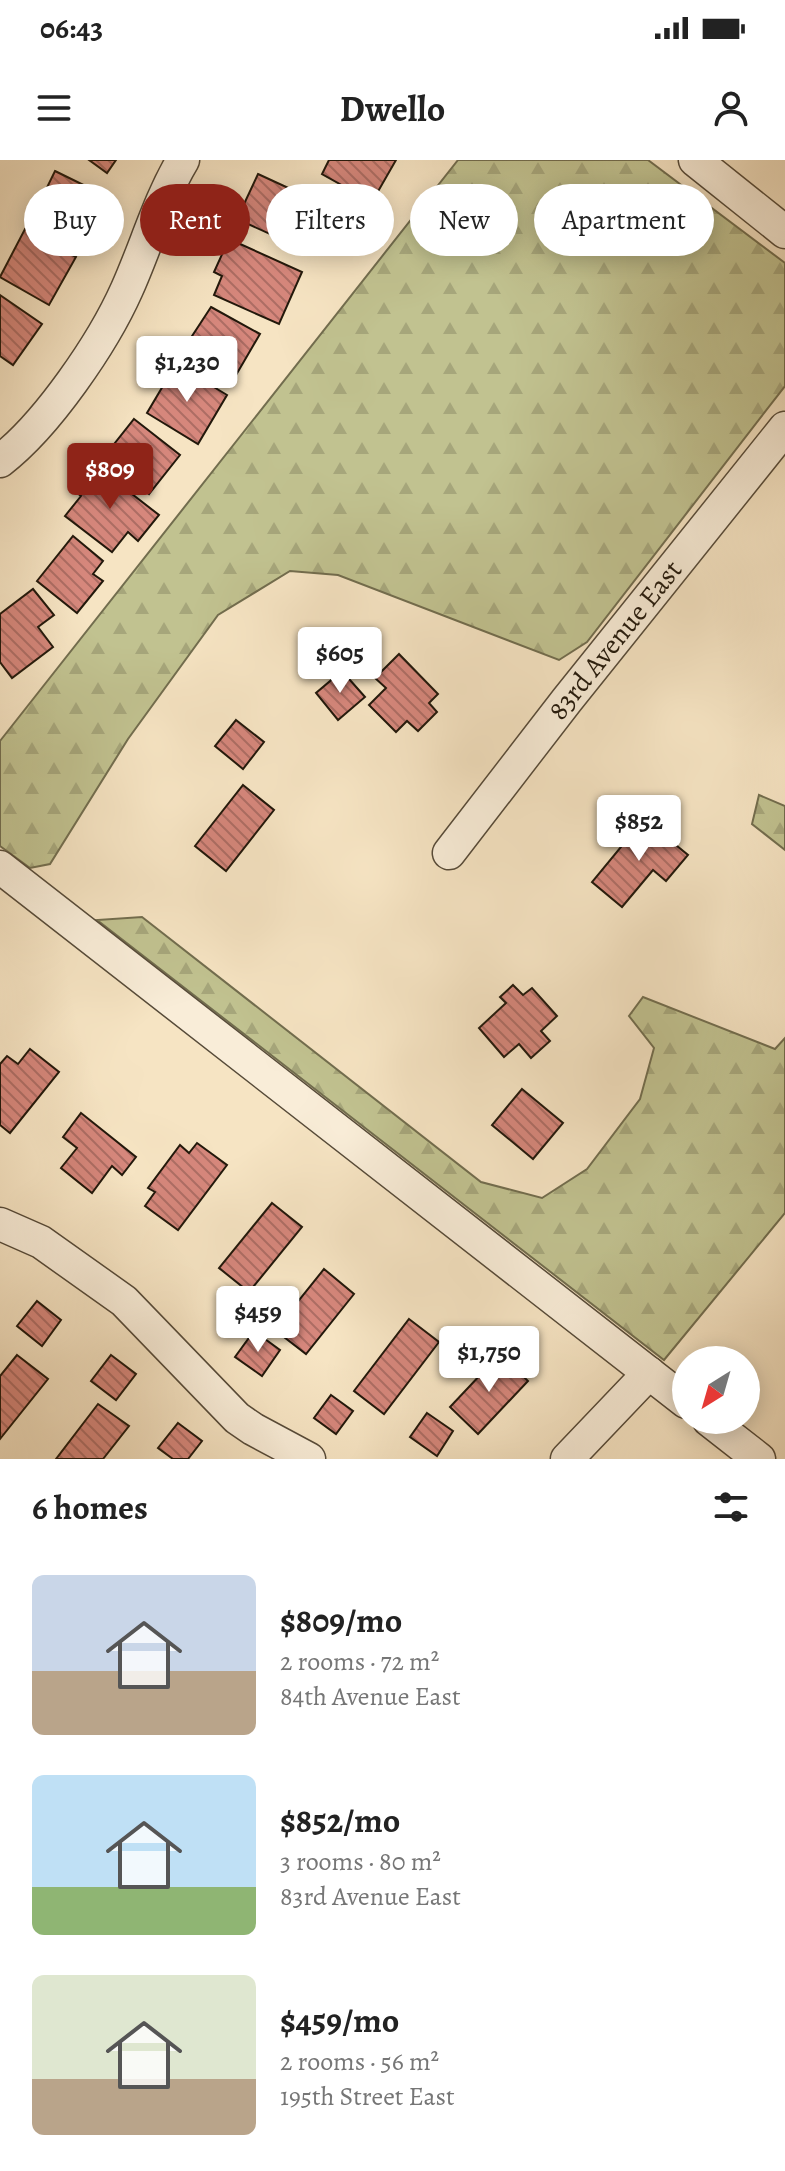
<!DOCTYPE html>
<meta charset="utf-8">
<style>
:root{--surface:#fff;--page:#f2f2f2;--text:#222;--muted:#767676;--accent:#8f2418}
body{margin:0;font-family:Alegreya,serif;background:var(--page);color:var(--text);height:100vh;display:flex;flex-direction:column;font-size:30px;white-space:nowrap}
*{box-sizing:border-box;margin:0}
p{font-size:26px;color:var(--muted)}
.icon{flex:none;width:44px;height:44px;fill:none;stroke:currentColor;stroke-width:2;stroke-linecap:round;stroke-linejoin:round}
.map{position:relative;height:1299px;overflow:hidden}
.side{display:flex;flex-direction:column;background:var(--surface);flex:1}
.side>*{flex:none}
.guide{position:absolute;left:24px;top:24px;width:738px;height:72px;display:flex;gap:16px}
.needle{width:52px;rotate:217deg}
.tools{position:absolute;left:672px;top:1186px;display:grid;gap:16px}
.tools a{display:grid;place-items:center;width:88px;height:88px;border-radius:50%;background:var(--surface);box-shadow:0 4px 20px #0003;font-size:40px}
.price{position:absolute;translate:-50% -68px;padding:0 18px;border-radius:8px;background:#fff;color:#222;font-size:26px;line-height:52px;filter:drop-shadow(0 2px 4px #0008)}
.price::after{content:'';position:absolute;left:50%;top:48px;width:24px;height:18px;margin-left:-12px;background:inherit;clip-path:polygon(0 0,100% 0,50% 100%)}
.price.selected{background:var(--accent);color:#fff}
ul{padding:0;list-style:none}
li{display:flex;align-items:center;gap:24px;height:200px;padding:0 32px}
li span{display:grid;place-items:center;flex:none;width:224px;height:160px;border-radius:12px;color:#555}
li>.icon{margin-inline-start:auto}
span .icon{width:96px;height:96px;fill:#fffc;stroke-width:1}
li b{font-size:34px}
h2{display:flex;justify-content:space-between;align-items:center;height:96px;padding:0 32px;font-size:34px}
.chip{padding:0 28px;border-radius:36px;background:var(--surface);box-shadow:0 4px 20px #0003;font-size:28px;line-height:72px}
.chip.selected{background:var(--accent);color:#fff}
.status{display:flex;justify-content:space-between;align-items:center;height:56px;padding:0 40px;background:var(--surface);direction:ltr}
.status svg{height:22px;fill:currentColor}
header{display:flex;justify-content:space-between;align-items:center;height:104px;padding:0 32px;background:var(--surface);font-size:36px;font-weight:600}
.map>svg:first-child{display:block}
.forest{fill:url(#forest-firs);stroke:#726d4e;stroke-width:2}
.building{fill:url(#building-back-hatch);stroke:#22180b;stroke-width:2}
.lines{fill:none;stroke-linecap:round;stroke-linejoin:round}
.minor-casing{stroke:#574b39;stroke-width:35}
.minor{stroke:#f9edd8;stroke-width:32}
.labels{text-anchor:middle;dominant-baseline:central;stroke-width:6;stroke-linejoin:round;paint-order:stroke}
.street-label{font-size:28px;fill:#22180b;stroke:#f9edd8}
</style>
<div class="status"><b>06:43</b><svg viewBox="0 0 49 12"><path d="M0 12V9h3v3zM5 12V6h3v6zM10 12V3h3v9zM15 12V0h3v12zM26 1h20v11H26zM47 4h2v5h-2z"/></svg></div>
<header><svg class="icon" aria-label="menu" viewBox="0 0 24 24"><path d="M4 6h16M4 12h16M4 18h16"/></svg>Dwello<svg class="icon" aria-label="person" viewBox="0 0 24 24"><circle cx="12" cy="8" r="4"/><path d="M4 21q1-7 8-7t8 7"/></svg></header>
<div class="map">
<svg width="785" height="1299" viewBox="0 0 785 1299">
<defs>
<pattern id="forest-firs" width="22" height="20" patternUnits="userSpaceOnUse" patternTransform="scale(2)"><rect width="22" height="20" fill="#c1c290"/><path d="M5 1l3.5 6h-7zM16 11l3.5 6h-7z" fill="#a6a67b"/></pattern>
<pattern id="building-back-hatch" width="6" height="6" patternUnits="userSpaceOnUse" patternTransform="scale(2)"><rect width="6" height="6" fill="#d6877c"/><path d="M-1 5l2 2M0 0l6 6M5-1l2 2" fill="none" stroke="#ad6d64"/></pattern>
</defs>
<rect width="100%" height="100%" fill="#f6e4c3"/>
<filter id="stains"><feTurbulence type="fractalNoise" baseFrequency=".0025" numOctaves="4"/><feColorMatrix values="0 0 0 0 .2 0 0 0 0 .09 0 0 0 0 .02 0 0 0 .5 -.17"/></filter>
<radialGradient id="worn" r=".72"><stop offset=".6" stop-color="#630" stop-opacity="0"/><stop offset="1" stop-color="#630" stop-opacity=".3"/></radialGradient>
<g class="forest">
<path d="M458,0H648L785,103V226L587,482L559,500L338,415L290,411L218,455L128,579L50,704L30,708L0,686V581Z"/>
<path d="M759,635L785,646V690L752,664Z"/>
<path d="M142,757L481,1022L542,1038L587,1009L640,939L654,888L629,856L643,837L775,889L785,878V1053L664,1200L97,760Z"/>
</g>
<g class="building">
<path d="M89,0H116L107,13Z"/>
<path d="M329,0H396L372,42L322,14Z"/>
<path d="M55,11L106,36L83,83L32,58Z"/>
<path d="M258,14L308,37L303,49L315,54L308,71L299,67L292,84L237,59Z"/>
<path d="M25,69L76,97L49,145L0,117Z"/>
<path d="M229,79L302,112L279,164L214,135L222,116L214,112Z"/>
<path d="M0,135L42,164L13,205L0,196Z"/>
<path d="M211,147L260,174L232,222L181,193Z"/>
<path d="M176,204L227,235L198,284L147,253Z"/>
<path d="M134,259L180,295L149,334L103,298Z"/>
<path d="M96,306L159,355L138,381L128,372L112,392L65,356L81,336L76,332Z"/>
<path d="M73,376L103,401L93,414L103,421L77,453L37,421Z"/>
<path d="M33,429L54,455L38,467L53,487L12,518L0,502V454Z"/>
<path d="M399,494L438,534L429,543L437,552L418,571L407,561L396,572L369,545L386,528L375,518Z"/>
<path d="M342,511L365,537L338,560L316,533Z"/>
<path d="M236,560L264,582L243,609L215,586Z"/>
<path d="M243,625L274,650L226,711L195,686Z"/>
<path d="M644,659L688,695L666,721L653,710L622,747L592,722Z"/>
<path d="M513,825L523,835L532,828L557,856L541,871L550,881L531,898L519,884L504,897L479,868L506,843L500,837Z"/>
<path d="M30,889L59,912L10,973L0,965V904L7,896L18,904Z"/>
<path d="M522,929L563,963L533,999L492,965Z"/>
<path d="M81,953L136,997L122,1015L112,1006L92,1033L61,1008L77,988L63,977Z"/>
<path d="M197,983L227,1005L178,1070L145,1046L155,1032L148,1028L180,985L189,993Z"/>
<path d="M272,1043L302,1067L249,1132L219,1108Z"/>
<path d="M324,1109L354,1134L306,1194L275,1170Z"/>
<path d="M37,1141L61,1160L42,1186L17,1166Z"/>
<path d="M409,1159L439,1182L384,1254L354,1231Z"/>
<path d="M254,1171L280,1190L262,1216L235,1197Z"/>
<path d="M500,1194L528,1221L478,1274L450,1247Z"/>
<path d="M17,1195L48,1219L0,1279V1216Z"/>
<path d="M111,1195L136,1214L116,1240L91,1221Z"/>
<path d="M331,1235L353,1251L336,1274L314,1258Z"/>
<path d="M98,1244L129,1266L103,1299H56Z"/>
<path d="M427,1253L453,1271L437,1296L410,1277Z"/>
<path d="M178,1263L202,1281L188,1299H173L158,1288Z"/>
</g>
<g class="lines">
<g class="minor-casing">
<g id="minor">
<path d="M695,0L785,72"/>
<path d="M0,301C47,265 103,183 127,129C146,87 159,40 183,0"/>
<path id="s1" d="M449,693L567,540L785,268"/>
<path d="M0,707L686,1242"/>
<path d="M0,1064L41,1082L124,1141L237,1258L253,1269L309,1299"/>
<path d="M709,1260L759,1299"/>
<path d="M567,1299L649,1213"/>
</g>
</g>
<use href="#minor" class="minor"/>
</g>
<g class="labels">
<g class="street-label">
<text stroke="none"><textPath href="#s1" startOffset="270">83rd Avenue East</textPath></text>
</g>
</g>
<rect width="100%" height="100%" filter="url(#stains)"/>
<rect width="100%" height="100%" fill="url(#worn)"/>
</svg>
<div class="tools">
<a><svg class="needle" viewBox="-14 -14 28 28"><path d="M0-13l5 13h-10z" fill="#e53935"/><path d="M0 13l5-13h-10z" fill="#767676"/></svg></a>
</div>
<b class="price" style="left:187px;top:244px">$1,230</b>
<b class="price selected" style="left:110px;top:351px">$809</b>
<b class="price" style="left:340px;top:535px">$605</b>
<b class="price" style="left:639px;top:703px">$852</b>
<b class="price" style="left:258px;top:1194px">$459</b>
<b class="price" style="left:489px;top:1234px">$1,750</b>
<div class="guide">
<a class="chip">Buy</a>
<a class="chip selected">Rent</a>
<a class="chip">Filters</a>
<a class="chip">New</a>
<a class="chip">Apartment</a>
</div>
</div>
<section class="side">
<h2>6 homes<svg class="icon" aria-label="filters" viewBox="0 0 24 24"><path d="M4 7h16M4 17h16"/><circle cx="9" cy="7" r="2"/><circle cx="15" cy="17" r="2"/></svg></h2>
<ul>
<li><span style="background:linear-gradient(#c9d6e8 60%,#b9a48a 0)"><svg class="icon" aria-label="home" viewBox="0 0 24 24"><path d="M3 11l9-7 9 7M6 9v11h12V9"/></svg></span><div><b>$809/mo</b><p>2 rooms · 72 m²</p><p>84th Avenue East</p></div></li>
<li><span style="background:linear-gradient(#bfe0f5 70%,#8fb573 0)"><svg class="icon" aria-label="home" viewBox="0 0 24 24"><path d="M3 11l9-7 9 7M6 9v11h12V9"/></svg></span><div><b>$852/mo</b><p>3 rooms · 80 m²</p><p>83rd Avenue East</p></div></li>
<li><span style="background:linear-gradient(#dfe7d0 65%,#b9a48a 0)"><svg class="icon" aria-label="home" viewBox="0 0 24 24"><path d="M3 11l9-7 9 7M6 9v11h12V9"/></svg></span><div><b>$459/mo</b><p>2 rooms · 56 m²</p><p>195th Street East</p></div></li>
</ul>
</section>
